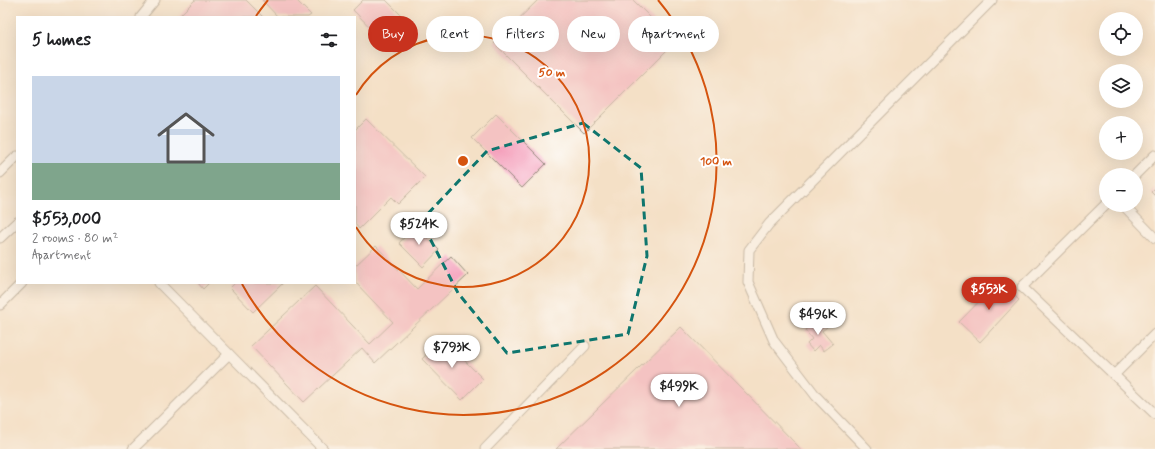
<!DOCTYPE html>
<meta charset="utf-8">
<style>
:root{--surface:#fff;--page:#f6f6f6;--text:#202124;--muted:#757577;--accent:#c8321e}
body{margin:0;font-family:Mynerve,sans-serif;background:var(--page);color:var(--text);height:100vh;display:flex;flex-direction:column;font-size:15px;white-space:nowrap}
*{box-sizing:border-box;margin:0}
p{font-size:13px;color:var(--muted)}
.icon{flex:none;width:22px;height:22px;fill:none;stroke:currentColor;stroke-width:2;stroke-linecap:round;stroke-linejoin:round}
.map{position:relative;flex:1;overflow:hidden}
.panel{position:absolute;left:16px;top:16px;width:340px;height:268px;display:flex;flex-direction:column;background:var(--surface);border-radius:0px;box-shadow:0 4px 16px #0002}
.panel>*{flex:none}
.top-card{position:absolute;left:368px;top:16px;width:380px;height:36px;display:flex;gap:8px}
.buttons{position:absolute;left:1099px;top:12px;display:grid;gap:8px}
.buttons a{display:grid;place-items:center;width:44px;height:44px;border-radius:50%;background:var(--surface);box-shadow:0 4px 16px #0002;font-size:20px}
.price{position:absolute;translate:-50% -34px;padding:0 9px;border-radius:14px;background:#fff;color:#222;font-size:13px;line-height:26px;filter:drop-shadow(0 1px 2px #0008)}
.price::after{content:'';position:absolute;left:50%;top:24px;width:12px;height:9px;margin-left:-6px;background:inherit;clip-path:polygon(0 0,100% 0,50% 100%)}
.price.on{background:var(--accent);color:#fff}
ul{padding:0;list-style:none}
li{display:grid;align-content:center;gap:8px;height:212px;padding:0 16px}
li span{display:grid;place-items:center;height:124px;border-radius:0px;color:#555}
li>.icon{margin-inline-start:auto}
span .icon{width:72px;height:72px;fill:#fffc;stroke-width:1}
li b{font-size:17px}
h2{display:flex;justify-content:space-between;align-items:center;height:48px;padding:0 16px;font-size:17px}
.chip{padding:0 14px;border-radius:18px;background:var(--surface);box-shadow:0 4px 16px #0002;font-size:14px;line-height:36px}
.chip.on{background:var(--accent);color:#fff}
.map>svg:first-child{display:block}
.building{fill:#f4a1bc}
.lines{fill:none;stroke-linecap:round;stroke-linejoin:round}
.lane-casing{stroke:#908678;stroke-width:11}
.lane{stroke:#fff;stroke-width:9}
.marked{fill:none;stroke:#0f766e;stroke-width:3;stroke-dasharray:8 5;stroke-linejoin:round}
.ring{fill:none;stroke:#d5540f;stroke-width:2}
.centre{fill:#d5540f;stroke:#fff;stroke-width:2}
.ring-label{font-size:12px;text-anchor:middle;font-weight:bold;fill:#d5540f;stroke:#fff;stroke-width:4;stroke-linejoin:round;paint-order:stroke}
</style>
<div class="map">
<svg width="1155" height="449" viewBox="0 0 1155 449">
<rect width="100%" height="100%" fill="#fff"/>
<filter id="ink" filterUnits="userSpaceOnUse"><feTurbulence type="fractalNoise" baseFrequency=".025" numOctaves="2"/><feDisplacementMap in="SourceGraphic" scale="8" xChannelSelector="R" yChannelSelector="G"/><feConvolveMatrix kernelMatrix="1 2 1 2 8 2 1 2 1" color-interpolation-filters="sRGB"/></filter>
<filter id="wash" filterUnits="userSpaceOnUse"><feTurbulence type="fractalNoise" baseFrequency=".012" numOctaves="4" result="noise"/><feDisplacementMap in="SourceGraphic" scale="16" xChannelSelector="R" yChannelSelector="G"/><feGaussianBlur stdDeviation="0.9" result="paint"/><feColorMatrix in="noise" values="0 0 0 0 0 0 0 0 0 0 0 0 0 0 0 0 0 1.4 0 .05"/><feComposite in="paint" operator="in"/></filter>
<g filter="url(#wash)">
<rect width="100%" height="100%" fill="#f4e0c6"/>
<g id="blocks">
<g class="building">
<path d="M195,0H246L263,17H178Z"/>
<path d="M262,0H296L311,15L308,17H278Z"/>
<path d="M363,0H386L417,31L395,53L353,10Z"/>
<path d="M538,0H633L675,42L584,133L494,43Z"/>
<path d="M496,114L546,164L522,188L472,138Z"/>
<path d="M366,119L425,177L398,204L391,197L359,229L355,224V130Z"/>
<path d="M1155,188V196L1151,192Z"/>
<path d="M415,226L439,250L423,267L399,243Z"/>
<path d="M376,246L417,289L451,256L468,275L375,363L362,348L304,402L251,346L315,286L370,344L393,322L355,282V266Z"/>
<path d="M999,281L1019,300L980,342L959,322Z"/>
<path d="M198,283H209L203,289Z"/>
<path d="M235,283H283L253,312L230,288Z"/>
<path d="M819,318L827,327L822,331L833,344L824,351L819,345L813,351L807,344L812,339L805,330Z"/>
<path d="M681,327L801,449H556Z"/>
<path d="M442,338L483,379L462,400L422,359Z"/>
</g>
</g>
</g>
<g filter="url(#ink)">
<use href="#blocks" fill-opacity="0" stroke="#908678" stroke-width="1"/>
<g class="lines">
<g class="lane-casing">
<g id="lane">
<path d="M141,17L155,0"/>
<path d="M0,173L17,156"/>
<path d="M1135,175L1155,155"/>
<path d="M1106,204L1022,287L1155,414"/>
<path d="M1123,205L1155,238"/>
<path d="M0,238L17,222"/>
<path d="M159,283L323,449"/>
<path d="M0,305L22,283"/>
<path d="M1114,375L1155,334"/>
<path d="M133,449L229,354"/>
<path d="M485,449L585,346"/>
<path d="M867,449L816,396L774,341L748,282L749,250L769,224L992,0"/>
</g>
</g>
<use href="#lane" class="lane"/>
</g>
</g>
<path d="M0 0H1155V449H0ZM583,123L641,168L647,256L628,334L507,353L458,293L421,221L487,151Z" fill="#f4e0c6" fill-opacity=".55" fill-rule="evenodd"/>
<path class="marked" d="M583,123L641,168L647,256L628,334L507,353L458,293L421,221L487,151Z"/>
<g class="ring">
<path d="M356 95A126 126 0 1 1 356 227"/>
<path d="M256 16A253 253 0 0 1 268 0M658 0A253 253 0 1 1 242 284"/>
</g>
<circle cx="463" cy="161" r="6" class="centre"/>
<g class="ring-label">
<text x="552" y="76">50 m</text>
<text x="716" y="165">100 m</text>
</g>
</svg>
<div class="buttons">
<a><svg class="icon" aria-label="locate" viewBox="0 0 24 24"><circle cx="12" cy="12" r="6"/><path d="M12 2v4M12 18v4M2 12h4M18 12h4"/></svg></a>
<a><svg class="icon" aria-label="layers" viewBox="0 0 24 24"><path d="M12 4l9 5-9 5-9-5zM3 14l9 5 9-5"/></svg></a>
<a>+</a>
<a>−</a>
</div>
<b class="price" style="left:419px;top:246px">$524K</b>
<b class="price on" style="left:989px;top:311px">$553K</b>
<b class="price" style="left:818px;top:336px">$496K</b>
<b class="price" style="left:452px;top:369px">$793K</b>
<b class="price" style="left:679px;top:408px">$499K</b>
<div class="top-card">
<a class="chip on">Buy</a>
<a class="chip">Rent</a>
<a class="chip">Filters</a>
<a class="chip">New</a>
<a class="chip">Apartment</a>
</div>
<section class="panel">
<h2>5 homes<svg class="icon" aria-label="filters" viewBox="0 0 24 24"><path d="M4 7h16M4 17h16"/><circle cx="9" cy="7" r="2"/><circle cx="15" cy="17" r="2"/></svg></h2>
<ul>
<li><span style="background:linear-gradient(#c9d6e8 70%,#7fa58c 0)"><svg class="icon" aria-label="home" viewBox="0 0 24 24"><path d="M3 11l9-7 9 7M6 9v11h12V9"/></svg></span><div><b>$553,000</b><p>2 rooms · 80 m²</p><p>Apartment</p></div></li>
</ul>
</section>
</div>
